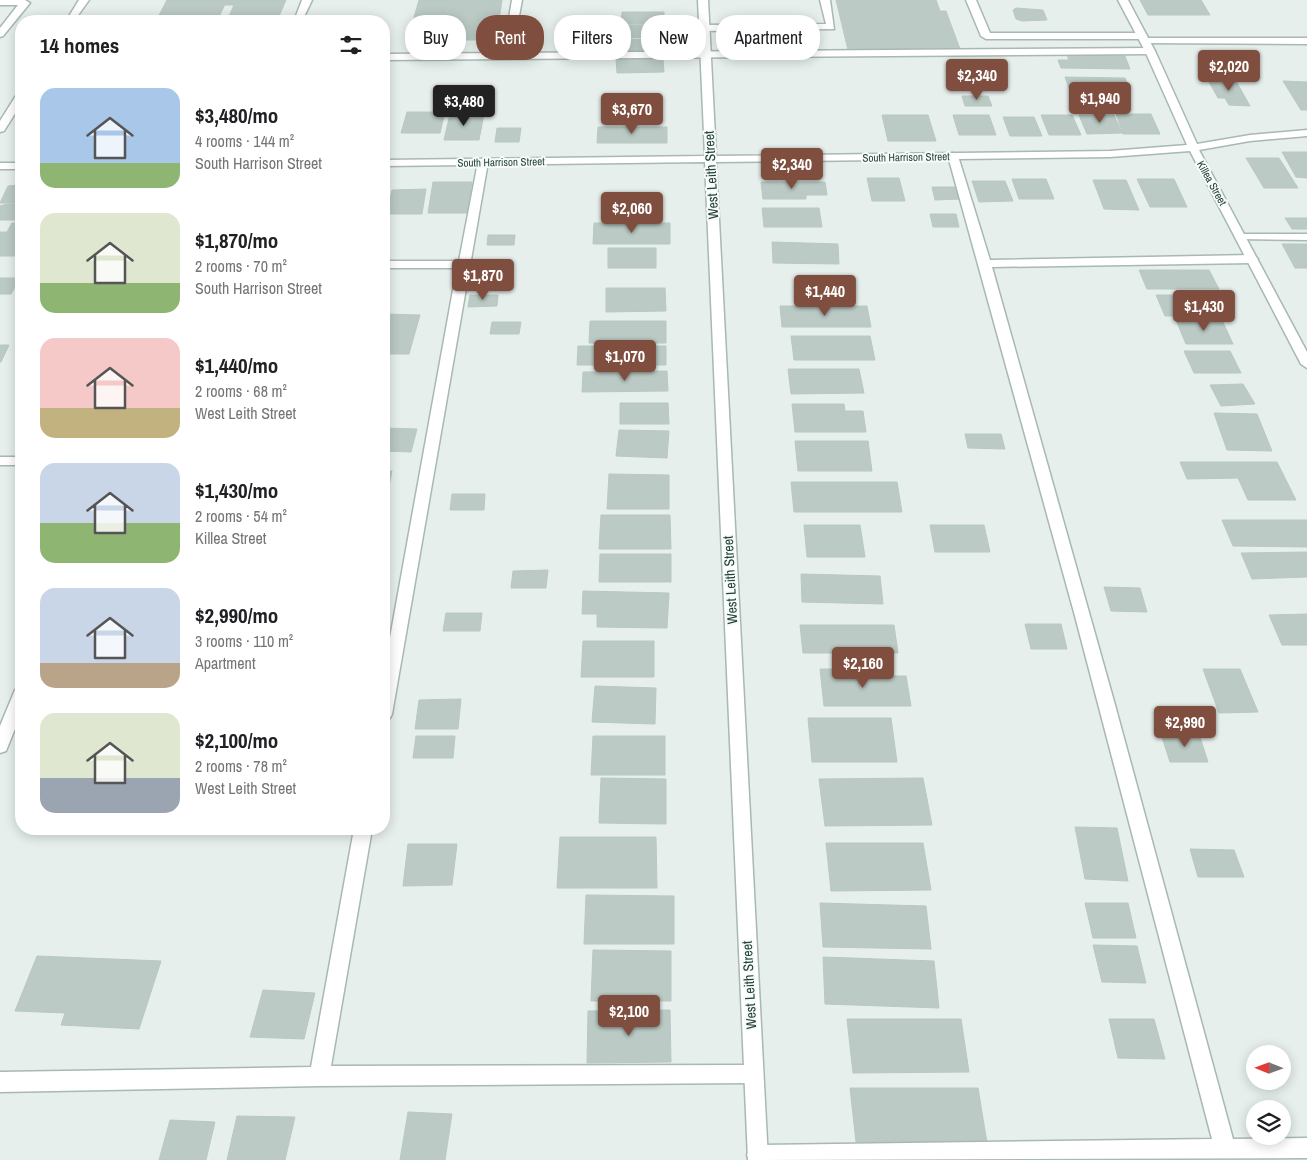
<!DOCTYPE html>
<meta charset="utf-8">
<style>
:root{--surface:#fff;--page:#f2f2f2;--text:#202124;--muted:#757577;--accent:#7f4e3f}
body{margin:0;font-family:"Archivo Narrow",sans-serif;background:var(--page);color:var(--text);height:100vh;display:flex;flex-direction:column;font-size:19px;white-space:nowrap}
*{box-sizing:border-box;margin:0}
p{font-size:16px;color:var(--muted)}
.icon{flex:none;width:28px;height:28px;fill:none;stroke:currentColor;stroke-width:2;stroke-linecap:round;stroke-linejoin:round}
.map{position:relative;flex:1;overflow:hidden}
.details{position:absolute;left:15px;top:15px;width:375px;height:820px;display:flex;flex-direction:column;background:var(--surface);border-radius:20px;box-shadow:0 2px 12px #0003}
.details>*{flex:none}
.top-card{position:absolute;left:405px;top:15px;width:475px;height:45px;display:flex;gap:10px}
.needle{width:32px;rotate:271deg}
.fabs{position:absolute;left:1246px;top:1045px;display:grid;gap:10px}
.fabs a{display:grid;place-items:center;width:45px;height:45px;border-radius:50%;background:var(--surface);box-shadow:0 2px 12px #0003;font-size:25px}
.price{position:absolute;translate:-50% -42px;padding:0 11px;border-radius:5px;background:var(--accent);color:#fff;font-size:16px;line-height:32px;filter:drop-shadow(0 1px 2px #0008)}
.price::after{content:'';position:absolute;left:50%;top:30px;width:15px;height:11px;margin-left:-8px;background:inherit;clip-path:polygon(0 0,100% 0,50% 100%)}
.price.active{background:#222;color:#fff}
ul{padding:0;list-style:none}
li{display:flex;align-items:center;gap:15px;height:125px;padding:0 25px}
li span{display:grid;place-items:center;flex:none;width:140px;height:100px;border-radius:15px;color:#555}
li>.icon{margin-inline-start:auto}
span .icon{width:60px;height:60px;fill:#fffc;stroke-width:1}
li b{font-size:21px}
h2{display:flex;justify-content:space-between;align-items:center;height:60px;padding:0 25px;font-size:21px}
.chip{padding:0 18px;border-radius:20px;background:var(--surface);box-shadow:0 2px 12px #0003;font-size:18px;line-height:45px}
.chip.active{background:var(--accent);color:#fff}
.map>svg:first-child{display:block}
.building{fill:#bbcac4;stroke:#b8c9c2}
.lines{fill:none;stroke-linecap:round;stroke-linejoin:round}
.service-casing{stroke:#a8b8b2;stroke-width:3}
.minor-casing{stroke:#a8b8b2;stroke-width:3}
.tertiary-casing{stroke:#a8b8b2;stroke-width:3}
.service{fill:#fff;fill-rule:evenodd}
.minor{fill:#fff;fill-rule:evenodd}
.tertiary{fill:#fff;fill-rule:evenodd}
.labels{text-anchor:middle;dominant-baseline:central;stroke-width:4;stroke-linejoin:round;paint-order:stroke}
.far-street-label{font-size:11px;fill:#24423a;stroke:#f7fbf9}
.street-label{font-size:14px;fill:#24423a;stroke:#f7fbf9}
</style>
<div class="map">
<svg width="1307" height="1160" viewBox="0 0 1307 1160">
<rect width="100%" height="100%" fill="#e6efeb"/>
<g class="building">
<path d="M167,0H227L217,21H156Z"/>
<path d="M227,0H286L277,21H227L234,5H225Z"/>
<path d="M419,0H447L439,31H410Z"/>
<path d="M447,0H502L496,40H437Z"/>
<path d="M836,0H936L940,11H946L960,49L848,50Z"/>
<path d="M1140,0H1201L1210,15H1148Z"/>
<path d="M1016,8L1043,10L1047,20L1022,21L1016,19L1013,10Z"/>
<path d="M622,12H664V18H656L657,24H621Z"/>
<path d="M621,25H664V32H661V37L621,38Z"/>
<path d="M621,39L664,40L665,46H657V52H621Z"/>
<path d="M1067,55L1125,56L1130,69L1061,68L1058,60H1069Z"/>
<path d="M616,59L663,60L664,72L617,73Z"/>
<path d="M1065,77L1125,78L1130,92L1070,91Z"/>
<path d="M1208,80L1236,81L1250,106L1229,105L1225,98H1218Z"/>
<path d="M1283,81L1307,82V110H1301Z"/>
<path d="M962,96H988L992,106H965Z"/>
<path d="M407,112H445L440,133H401Z"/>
<path d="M450,114H484L479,140H444Z"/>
<path d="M1116,114H1151L1160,134H1123Z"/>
<path d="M882,115H928L936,141H888Z"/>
<path d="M953,115H989L996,135H959Z"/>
<path d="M1041,115H1072L1081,135H1049Z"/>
<path d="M1079,115H1114L1122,133L1087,134Z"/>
<path d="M1003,117H1034L1042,136H1010Z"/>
<path d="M598,127H667V143H597Z"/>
<path d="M497,128H521L519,142H495Z"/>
<path d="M1282,152H1307V178L1296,177Z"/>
<path d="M1246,158H1279L1298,188H1264Z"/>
<path d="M867,178H899L905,201H872Z"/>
<path d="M1012,179H1046L1054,199H1019Z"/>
<path d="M1137,179H1174L1187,207H1150Z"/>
<path d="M1093,180H1126L1139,210L1104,209Z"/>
<path d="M972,181H1005L1013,201L979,202Z"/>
<path d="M433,182H472L467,213H428Z"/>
<path d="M761,182H825L827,195H806V199H763Z"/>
<path d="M21,185V203H0L8,186Z"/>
<path d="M932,187H957L961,199L935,200Z"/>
<path d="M426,189L422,214H387L392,190Z"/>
<path d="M7,204H21V220H0V206Z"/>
<path d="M762,208H819L822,227H764Z"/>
<path d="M930,214H956L959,227H933Z"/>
<path d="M1285,218H1307V229H1292Z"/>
<path d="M12,223H21V256H0V232H7Z"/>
<path d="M594,223H670V244H593Z"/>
<path d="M488,235H515L514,245H487Z"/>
<path d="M772,242L838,244L839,264L773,263Z"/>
<path d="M1282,244H1307V268H1295Z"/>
<rect x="608" y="248" width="48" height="20"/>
<path d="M1139,270H1209L1219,289H1147Z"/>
<path d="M0,278H20L11,294H0Z"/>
<path d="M606,288H665L666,311L606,312Z"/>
<path d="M470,295H498L497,306L468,307Z"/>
<path d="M1156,295H1216L1226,316H1165Z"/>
<path d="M780,306H867L871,327H782Z"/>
<path d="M384,314L420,315L409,354H384Z"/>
<path d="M1176,320H1222L1233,344H1186Z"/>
<path d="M590,321H666V343H589Z"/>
<path d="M492,322H521L519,334H490Z"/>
<path d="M791,336H870L875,360H794Z"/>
<path d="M0,345H9L1,362H0Z"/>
<path d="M578,346H666V365H577Z"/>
<path d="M1184,351H1230L1241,373H1194Z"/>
<path d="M788,369H859L864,393L791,394Z"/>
<path d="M667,371L668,391L582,392L583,372Z"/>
<path d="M1243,384L1255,404L1221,406L1210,385Z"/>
<path d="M620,403H668L669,424H620Z"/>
<path d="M792,404H844L845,411H863L866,432H795Z"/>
<path d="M1214,413L1257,414L1272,451L1227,450Z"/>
<path d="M385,428L417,429L411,452L384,451Z"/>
<path d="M619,430L669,431L667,458L616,456Z"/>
<path d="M965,434H1001L1005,449L968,448Z"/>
<path d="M795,441H868L872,471H798Z"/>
<path d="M1180,462H1277L1296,500H1248L1238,478L1187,479Z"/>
<path d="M384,471H392L387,497H384Z"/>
<path d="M609,474L669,475V509H607Z"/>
<path d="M791,482H897L902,512H794Z"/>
<path d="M452,494H485L484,510H450Z"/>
<path d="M601,515H670L671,549H599Z"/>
<path d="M1222,520H1307V547L1233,546Z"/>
<path d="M804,525H860L865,557H807Z"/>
<path d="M930,525H984L990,552H935Z"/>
<path d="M1307,552V577L1252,579L1241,553Z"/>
<path d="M600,554H671V582H599Z"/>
<path d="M548,570L546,588H511L513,571Z"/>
<path d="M801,574L880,576L883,604L802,602Z"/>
<path d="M1104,587L1140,588L1147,612L1111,611Z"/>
<path d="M583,591L669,593L667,628L597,627V614H582Z"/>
<path d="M446,613H482L480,631H443Z"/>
<path d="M1307,614V645H1282L1269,615Z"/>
<path d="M1025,624H1061L1067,649H1031Z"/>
<path d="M800,625H894L898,653H803Z"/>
<path d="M583,641H654V677H581Z"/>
<path d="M820,669H878V676H906L911,706H824Z"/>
<path d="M1203,669H1240L1258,712L1219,713Z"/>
<path d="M595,686L656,688L655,724L592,722Z"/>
<path d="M461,699L458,729H415L419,700Z"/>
<path d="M808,718H891L897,762H812Z"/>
<path d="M1161,734H1199L1208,762H1170Z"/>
<path d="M416,736H455L453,758H413Z"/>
<path d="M593,736H665V775H591Z"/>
<path d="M601,778L666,779V824L599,823Z"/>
<path d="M923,778L932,825L825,826L819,779Z"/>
<path d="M1075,827L1117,828L1128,881L1085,879Z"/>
<path d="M560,837H656L657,888H557Z"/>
<path d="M826,843H923L931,890L831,891Z"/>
<path d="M408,844H457L452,885L403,886Z"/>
<path d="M1190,849L1234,850L1244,877H1198Z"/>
<path d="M586,895L674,896V944H584Z"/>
<path d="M820,903L926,906L931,949L823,947Z"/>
<path d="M1085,903H1128L1136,938H1093Z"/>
<path d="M1093,945L1137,946L1146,983L1102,982Z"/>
<path d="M593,950L671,951V1001H591Z"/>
<path d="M37,956L161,961L139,1029L61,1025L65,1013L15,1011Z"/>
<path d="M823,957L934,961L939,1008L825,1004Z"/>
<path d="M263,990L315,993L304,1039L250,1037Z"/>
<path d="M670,1010L671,1062L587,1063L588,1011Z"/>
<path d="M847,1019H961L969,1072L853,1073Z"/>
<path d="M1109,1019H1154L1165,1059L1118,1058Z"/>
<path d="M850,1088H978L987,1143L856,1142Z"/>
<path d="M408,1112L452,1114L445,1160H400Z"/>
<path d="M237,1116L295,1117L285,1160H227Z"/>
<path d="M170,1120L215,1122L206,1160H159Z"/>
</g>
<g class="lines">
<g class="service-casing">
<g id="service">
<path d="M0,0H25L30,3L3,36L0,37V28L18,5H0Z"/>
<path d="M512,0H522L512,53L1150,48L1155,51L1150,54L384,60V54L503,53Z"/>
<path d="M820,0H830L834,29L704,31L699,28L704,25L826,24Z"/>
<path d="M966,0H976L990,33H1142L1147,36L1142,39H986L981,36Z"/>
<path d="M1145,38H1307V44L1142,43V39Z"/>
<path d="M953,153L958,156L990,260L1252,255L1258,259L1252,263L992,267L1115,705L1233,1139L1307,1138V1158L749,1160L747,1155L750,1148L757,1145L1212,1139L1075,616L948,156Z"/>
<path d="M483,159L488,162L392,714L390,718L384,720V671L457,268H384V261H459L478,162Z"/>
<path d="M1242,234H1307V240L1238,239L1236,237Z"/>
<path d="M354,829H372L331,1066L753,1065L760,1067L763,1074L760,1081L753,1083L319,1086L0,1092V1072L311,1067Z"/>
</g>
</g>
<g class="minor-casing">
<g id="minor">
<path d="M79,0H89L74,21H66Z"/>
<path d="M698,0H708L716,156L1110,151L1187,145L1145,51L1118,0H1128L1155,51L1197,144L1250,135L1307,130V136L1250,141L1199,150L1307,352V368L1301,364L1190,151L1110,157L716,162L768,1160H748L705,162L384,166V160L705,156Z"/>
<path d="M21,93V104L4,131L0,132V121L17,94Z"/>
<rect x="0" y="163" width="21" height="6"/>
<rect x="0" y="457" width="21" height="8"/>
</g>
</g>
<g class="tertiary-casing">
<g id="tertiary">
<path d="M302,0H312L302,21H294Z"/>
<path d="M21,688V714L6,751L0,753V726L15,690Z"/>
</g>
</g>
<use href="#service" class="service"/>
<use href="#minor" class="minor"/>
<use href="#tertiary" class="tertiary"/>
</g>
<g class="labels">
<g class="far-street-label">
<text transform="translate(906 157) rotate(-1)">South Harrison Street</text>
<text transform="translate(501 162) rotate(-1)">South Harrison Street</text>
<text transform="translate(1212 183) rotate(61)">Killea Street</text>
</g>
<g class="street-label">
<text transform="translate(711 175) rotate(-93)">West Leith Street</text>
<text transform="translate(730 580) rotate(-93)">West Leith Street</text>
<text transform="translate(749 985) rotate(-93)">West Leith Street</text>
</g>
</g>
</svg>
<div class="fabs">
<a><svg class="needle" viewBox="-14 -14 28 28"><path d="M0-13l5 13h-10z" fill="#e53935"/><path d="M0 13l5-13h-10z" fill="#757577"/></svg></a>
<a><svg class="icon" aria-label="layers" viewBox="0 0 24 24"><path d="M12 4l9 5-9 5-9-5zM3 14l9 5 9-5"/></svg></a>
</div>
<b class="price" style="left:1229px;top:92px">$2,020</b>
<b class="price" style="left:977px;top:101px">$2,340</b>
<b class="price" style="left:1100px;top:124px">$1,940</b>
<b class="price active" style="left:464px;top:127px">$3,480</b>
<b class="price" style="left:632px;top:135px">$3,670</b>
<b class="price" style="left:792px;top:190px">$2,340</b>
<b class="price" style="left:632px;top:234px">$2,060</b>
<b class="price" style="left:483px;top:301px">$1,870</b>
<b class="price" style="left:825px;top:317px">$1,440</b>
<b class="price" style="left:1204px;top:332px">$1,430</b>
<b class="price" style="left:625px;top:382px">$1,070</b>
<b class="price" style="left:863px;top:689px">$2,160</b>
<b class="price" style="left:1185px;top:748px">$2,990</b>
<b class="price" style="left:629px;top:1037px">$2,100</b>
<div class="top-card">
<a class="chip">Buy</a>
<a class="chip active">Rent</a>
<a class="chip">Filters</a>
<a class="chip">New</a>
<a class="chip">Apartment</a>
</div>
<section class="details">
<h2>14 homes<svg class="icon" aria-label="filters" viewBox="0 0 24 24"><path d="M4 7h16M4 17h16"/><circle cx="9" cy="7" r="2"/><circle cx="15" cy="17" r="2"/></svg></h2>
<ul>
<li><span style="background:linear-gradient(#a9c7e8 75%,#8fb573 0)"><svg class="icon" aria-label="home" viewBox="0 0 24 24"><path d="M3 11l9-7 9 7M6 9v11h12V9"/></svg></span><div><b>$3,480/mo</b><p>4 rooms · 144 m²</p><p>South Harrison Street</p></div></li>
<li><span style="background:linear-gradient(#dfe7d0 70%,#8fb573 0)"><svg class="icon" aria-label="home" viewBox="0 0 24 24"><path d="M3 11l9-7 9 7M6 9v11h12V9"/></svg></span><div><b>$1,870/mo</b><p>2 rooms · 70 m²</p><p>South Harrison Street</p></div></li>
<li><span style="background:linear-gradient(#f6c9c9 70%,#c2b280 0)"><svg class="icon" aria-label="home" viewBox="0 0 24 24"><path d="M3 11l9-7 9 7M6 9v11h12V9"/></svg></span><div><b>$1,440/mo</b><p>2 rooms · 68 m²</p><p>West Leith Street</p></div></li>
<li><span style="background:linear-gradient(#c9d6e8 60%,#8fb573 0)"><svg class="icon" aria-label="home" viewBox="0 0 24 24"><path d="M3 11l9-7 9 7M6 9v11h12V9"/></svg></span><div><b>$1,430/mo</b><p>2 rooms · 54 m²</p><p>Killea Street</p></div></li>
<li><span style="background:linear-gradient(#c9d6e8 75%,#b9a48a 0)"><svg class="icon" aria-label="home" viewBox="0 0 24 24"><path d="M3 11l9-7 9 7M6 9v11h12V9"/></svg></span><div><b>$2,990/mo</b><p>3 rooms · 110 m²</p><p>Apartment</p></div></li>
<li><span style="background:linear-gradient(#dfe7d0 65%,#9aa5b1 0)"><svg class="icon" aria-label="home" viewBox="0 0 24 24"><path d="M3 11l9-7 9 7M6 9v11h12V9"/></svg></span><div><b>$2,100/mo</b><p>2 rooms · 78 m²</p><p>West Leith Street</p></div></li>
</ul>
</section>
</div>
